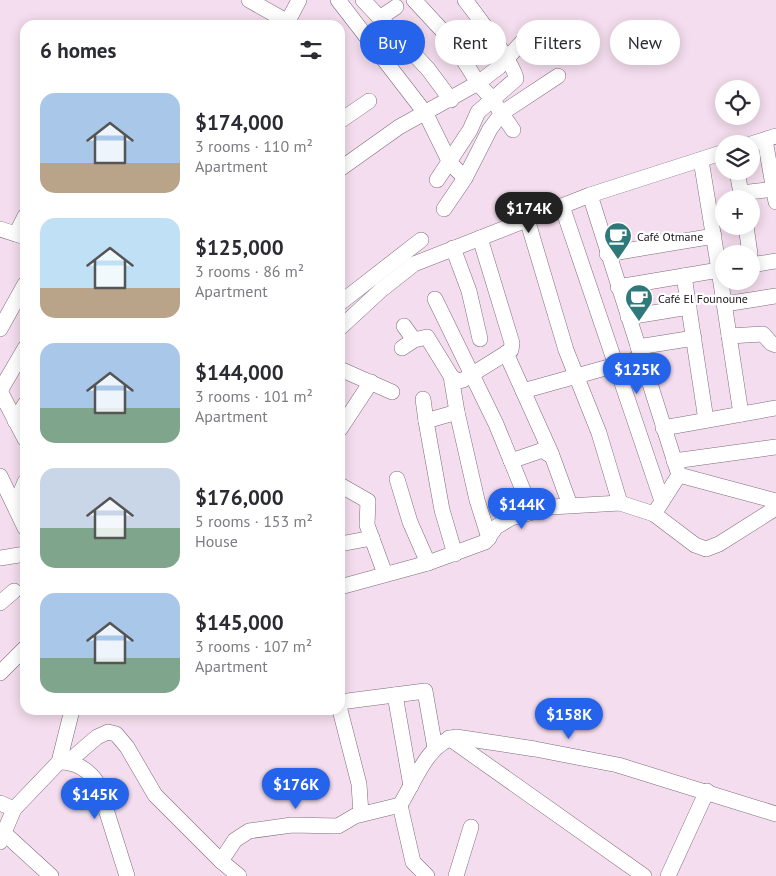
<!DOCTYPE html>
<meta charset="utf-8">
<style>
:root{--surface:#fff;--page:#f2f2f3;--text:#2b2b33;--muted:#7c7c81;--accent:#2563eb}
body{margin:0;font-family:"PT Sans",sans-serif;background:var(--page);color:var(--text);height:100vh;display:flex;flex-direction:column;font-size:19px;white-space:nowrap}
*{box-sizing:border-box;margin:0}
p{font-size:16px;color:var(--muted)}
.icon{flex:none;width:28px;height:28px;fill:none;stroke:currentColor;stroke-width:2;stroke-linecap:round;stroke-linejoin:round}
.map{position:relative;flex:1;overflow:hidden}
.drawer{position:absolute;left:20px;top:20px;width:325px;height:695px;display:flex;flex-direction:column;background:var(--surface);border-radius:15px;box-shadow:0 2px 12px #0003}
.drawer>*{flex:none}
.hud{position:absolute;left:360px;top:20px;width:340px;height:45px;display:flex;gap:10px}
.controls{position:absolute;left:715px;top:80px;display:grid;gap:10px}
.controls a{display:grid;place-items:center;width:45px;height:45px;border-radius:50%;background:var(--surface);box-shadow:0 2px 12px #0003;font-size:25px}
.price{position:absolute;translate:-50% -42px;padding:0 11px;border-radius:18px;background:var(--accent);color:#fff;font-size:16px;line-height:32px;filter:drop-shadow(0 1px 2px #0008)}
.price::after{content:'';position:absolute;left:50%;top:30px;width:15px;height:11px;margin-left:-8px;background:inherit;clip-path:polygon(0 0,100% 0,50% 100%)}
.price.current{background:#222;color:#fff}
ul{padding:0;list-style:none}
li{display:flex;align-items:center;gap:15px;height:125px;padding:0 20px}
li span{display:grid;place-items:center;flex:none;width:140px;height:100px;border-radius:15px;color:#555}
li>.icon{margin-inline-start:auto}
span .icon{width:60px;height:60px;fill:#fffc;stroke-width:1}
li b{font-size:21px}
h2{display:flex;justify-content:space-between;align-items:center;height:60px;padding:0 20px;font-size:21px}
.tag{padding:0 18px;border-radius:22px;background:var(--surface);box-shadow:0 2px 12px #0003;font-size:18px;line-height:45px}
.tag.current{background:var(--accent);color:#fff}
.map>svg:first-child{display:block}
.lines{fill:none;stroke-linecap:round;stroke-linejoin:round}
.minor-casing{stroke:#7f6b7a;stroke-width:16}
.minor{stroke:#fff;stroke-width:15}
.labels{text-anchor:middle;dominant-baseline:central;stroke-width:4.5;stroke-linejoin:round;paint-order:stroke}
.poi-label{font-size:12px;fill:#1c141a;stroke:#fff;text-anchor:start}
</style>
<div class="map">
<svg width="776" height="876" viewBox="0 0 776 876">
<rect width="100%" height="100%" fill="#f4ddee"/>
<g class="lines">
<g class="minor-casing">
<g id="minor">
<path d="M249,0L288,22"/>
<path d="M338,0L426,114L450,163L465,178"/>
<path d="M363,0L428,69L451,100"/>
<path d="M414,0L451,40L478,83L492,99L513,130"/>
<path d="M381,17L396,7"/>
<path d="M286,25L299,0"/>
<path d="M340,121L369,101"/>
<path d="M765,140L776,202"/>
<path d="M751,144L776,136"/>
<path d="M701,160L719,270H724"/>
<path d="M340,169L399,127L478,83L499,67L525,39"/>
<path d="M737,171L742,199"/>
<path d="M437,180L470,130L478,112L516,79C516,66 475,13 465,0"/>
<path d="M741,193L774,189"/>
<path d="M590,195L679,475L776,501"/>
<path d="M562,206L662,501"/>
<path d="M444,209L465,178L490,129L502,113L558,76"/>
<path d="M527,219L566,350L599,433L620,503"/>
<path d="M746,226L750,254"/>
<path d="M0,229L25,237"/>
<path d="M16,234L25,216"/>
<path d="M453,248L469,291L480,339"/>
<path d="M607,254L714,236"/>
<path d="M751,265L776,261"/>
<path d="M684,276L706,420"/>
<path d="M618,287L719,270L741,414"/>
<path d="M435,299L496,424L532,512"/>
<path d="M340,303L421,240"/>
<path d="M725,304L776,296"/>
<path d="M628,317L689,307"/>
<path d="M404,326L414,340"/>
<path d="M340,328L381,290L414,264L590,195L724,152"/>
<path d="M0,329L25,284"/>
<path d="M729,336L763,334L771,343L776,345"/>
<path d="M638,347L694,338"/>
<path d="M402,348L414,340L427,337L451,376L457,381L463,380L511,350L512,343L480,238"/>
<path d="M506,353L551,453L570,505"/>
<path d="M340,369L392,392"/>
<path d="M451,376L457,412"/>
<path d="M0,391L25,439"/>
<path d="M0,391L25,348"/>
<path d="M523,391L641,358"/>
<path d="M423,399L426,421"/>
<path d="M15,421L25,404"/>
<path d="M663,428L776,408"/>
<path d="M340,429L371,382"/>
<path d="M511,461L543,450L548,454L551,453"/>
<path d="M674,461L776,447"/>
<path d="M0,476L25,528"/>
<path d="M397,479L410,522L428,563"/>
<path d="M340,485L368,501L367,525L385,574"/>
<path d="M15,506L25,482"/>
<path d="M654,514L695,545L706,549L719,544L776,508"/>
<path d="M340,544L372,538"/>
<path d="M455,554L442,510L426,421L457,412L477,500L489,538"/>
<path d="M0,558L25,554"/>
<path d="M340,587L428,563L485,542L496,527L511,518L551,507L620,503L654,514L679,475"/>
<path d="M0,603L14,591"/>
<path d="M0,673L25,648"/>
<path d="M395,695L411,786"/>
<path d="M340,702L425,691L435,748"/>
<path d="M340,710L359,784L361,814"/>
<path d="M449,738L644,876"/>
<path d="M60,762C77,762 89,770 98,784L127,876"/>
<path d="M68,762L97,737L108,732L116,734L127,747L155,795L221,861L239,876"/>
<path d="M0,803L14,809"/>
<path d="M400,805L413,862L427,876"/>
<path d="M4,833L51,876"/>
<path d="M0,842L14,809L59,762L72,710"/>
<path d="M221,861L235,840L249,831L292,825L338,826L355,816L400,805C414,783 428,742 456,737L535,749L618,765L776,814"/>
<path d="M456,876L471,827"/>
<path d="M668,876L707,791"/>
</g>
</g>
<use href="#minor" class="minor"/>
</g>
<defs>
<g id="cafe-pin" transform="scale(1.4375)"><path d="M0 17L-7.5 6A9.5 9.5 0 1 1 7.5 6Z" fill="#2f797a" stroke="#fff"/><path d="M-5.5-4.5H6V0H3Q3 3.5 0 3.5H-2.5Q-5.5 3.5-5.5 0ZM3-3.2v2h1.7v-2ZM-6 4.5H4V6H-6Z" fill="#fff"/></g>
</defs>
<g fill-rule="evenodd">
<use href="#cafe-pin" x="618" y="236"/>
<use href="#cafe-pin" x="639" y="298"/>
</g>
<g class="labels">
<g class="poi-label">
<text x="637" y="236">Café Otmane</text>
<text x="658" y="298">Café El Founoune</text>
</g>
</g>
</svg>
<div class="controls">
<a><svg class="icon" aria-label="locate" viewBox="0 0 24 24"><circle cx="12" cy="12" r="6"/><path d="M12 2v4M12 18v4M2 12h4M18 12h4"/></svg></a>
<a><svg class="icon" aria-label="layers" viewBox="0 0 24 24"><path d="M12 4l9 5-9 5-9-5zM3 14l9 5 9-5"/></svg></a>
<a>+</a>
<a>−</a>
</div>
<b class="price current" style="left:529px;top:234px">$174K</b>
<b class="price" style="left:637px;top:395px">$125K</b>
<b class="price" style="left:522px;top:530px">$144K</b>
<b class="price" style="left:569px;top:740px">$158K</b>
<b class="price" style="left:296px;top:810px">$176K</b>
<b class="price" style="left:95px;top:820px">$145K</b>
<div class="hud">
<a class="tag current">Buy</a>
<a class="tag">Rent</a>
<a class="tag">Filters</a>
<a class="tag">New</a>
</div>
<section class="drawer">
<h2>6 homes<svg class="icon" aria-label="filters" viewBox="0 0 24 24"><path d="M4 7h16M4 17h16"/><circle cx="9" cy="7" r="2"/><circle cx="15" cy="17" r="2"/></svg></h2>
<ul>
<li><span style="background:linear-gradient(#a9c7e8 70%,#b9a48a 0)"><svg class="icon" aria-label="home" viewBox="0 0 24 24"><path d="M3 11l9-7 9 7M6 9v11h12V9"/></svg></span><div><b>$174,000</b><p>3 rooms · 110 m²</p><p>Apartment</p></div></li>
<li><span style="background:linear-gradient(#bfe0f5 70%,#b9a48a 0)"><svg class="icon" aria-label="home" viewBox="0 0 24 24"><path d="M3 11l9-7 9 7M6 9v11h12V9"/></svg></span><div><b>$125,000</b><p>3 rooms · 86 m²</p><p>Apartment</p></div></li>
<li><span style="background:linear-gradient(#a9c7e8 65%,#7fa58c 0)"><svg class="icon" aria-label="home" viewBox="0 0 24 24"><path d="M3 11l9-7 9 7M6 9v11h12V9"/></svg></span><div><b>$144,000</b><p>3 rooms · 101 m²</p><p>Apartment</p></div></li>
<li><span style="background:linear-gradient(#c9d6e8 60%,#7fa58c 0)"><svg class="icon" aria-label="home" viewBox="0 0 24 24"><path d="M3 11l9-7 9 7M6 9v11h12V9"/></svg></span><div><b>$176,000</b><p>5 rooms · 153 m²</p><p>House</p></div></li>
<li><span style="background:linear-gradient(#a9c7e8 65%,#7fa58c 0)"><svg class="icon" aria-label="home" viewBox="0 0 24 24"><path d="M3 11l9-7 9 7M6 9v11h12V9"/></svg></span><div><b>$145,000</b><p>3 rooms · 107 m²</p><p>Apartment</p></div></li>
</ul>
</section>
</div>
